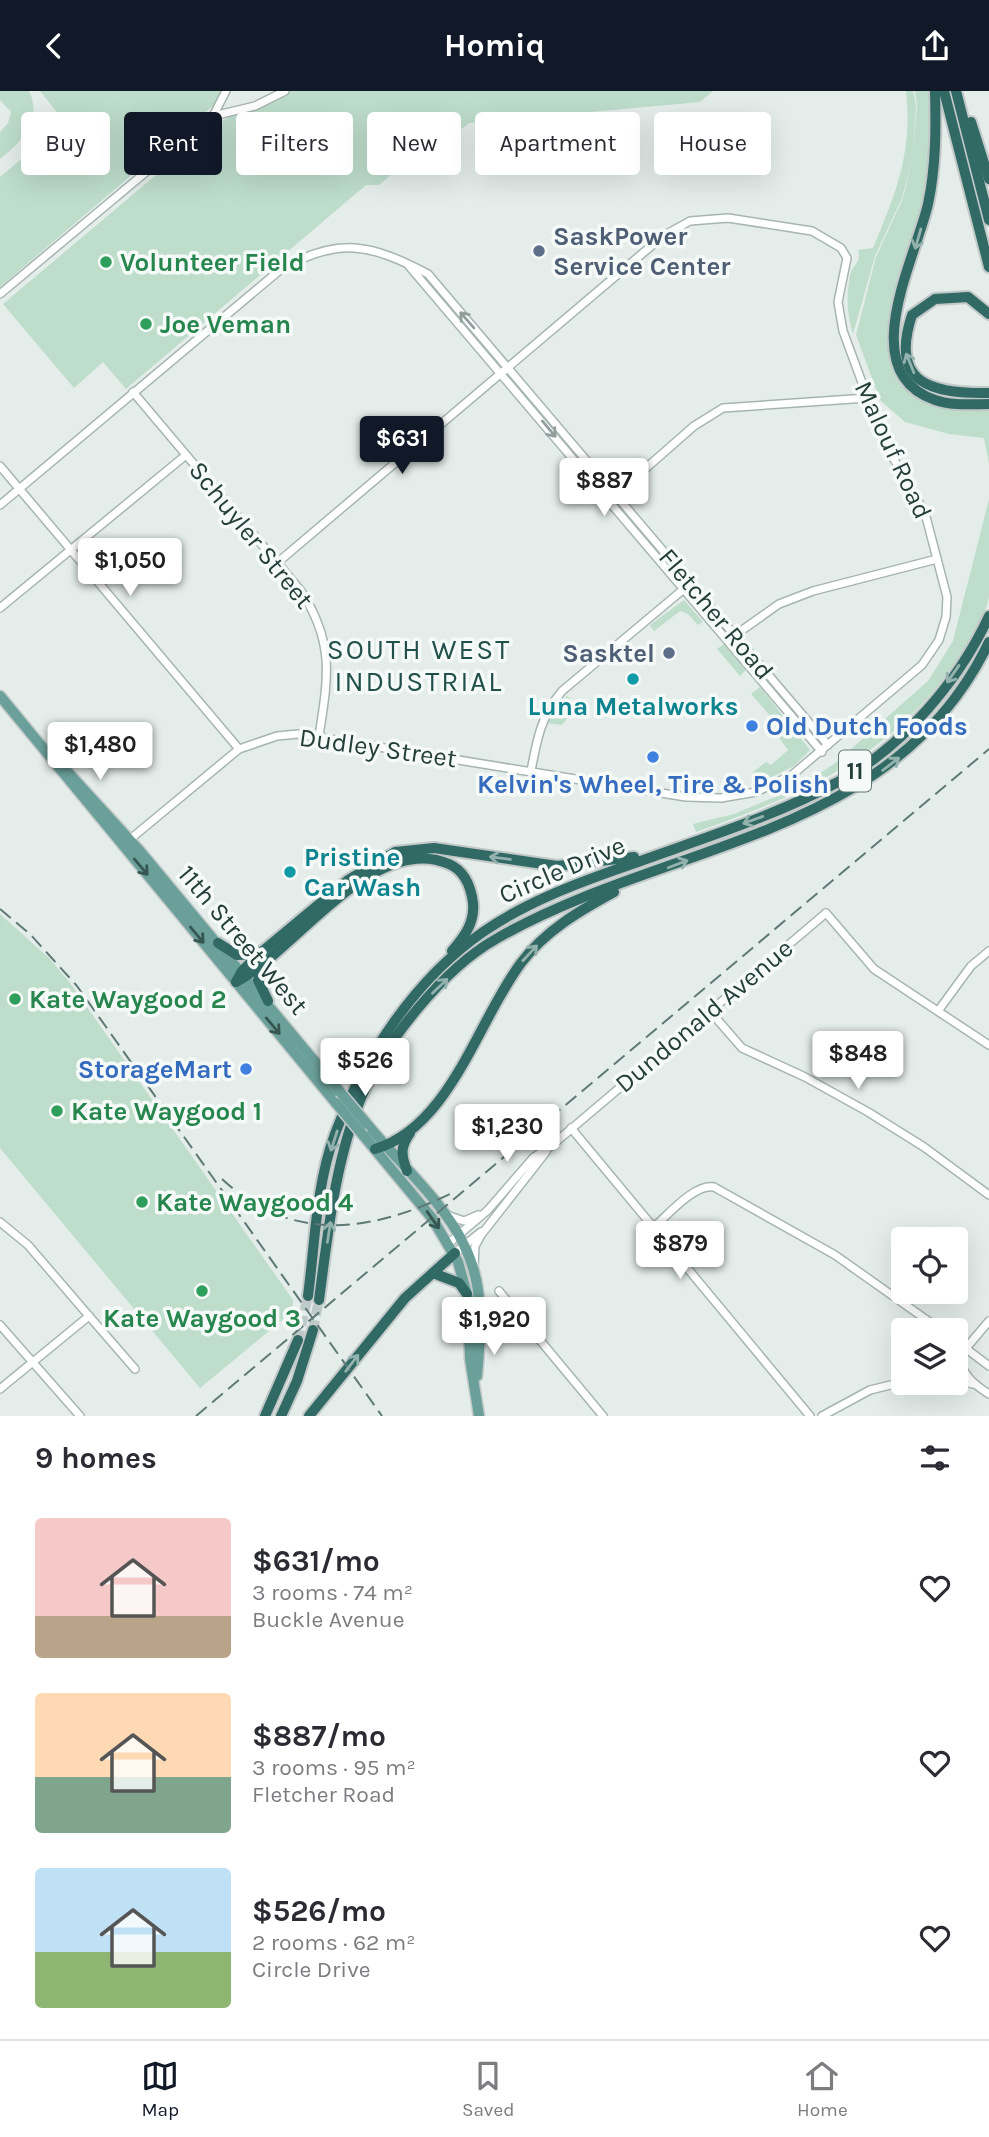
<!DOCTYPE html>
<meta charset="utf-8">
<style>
:root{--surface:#fff;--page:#f2f2f3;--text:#2b2b33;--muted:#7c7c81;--line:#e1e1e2;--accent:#111827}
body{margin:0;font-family:Karla,sans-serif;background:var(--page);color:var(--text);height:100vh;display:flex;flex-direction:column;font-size:26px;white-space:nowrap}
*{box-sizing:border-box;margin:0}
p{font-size:23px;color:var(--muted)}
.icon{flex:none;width:38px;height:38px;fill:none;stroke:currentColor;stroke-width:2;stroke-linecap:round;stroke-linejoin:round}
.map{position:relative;height:1325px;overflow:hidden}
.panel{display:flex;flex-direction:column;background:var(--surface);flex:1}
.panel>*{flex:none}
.banner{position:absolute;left:21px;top:21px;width:948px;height:63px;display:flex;gap:14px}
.tools{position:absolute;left:891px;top:1136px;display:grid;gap:14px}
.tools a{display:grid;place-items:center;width:77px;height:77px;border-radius:7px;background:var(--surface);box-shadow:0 7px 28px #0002;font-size:35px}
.price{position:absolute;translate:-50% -60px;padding:0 16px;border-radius:7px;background:#fff;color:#222;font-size:23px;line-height:46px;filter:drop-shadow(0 2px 4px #0008)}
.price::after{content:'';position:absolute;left:50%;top:42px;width:21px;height:16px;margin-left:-10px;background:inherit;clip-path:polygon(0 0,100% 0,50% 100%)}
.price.active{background:var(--accent);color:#fff}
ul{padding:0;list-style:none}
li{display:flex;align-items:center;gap:21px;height:175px;padding:0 35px}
li span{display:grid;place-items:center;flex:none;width:196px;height:140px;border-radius:7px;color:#555}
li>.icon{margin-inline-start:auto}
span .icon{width:84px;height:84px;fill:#fffc;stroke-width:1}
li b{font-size:30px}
h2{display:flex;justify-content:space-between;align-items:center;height:84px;padding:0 35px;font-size:30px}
.chip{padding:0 24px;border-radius:7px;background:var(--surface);box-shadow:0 7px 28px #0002;font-size:24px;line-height:63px}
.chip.active{background:var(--accent);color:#fff}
header{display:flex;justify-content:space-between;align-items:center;height:91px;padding:0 35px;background:var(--accent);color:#fff;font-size:32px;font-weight:700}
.menu{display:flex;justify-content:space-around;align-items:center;height:98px;border-top:2px solid var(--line);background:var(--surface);font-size:19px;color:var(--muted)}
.menu a{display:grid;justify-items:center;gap:4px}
.menu .active{color:var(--accent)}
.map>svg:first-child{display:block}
.green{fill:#beddcb}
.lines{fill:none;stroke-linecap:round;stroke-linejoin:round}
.highway-tunnel{stroke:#becac7;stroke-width:10;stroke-dasharray:10 5;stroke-linecap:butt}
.minor-casing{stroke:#a7b5b2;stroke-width:10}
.major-casing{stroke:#c2c9c8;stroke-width:13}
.highway-casing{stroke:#c2c9c8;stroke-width:14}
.minor{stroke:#fff;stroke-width:7}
.major{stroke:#6ba09a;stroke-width:10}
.highway{stroke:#316965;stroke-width:10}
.rail{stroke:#5f7976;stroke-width:2;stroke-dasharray:14 7;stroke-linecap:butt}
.major-bridge-casing{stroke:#c2c9c8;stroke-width:13;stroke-linecap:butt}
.major-bridge{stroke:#6ba09a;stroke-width:10}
.oneway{stroke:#93b2ae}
.oneway2{stroke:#929e9c}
.oneway3{stroke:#365652}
.service-dot{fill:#5c6f8a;stroke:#f5faf8;stroke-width:2.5}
.leisure-dot{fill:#2e9e5b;stroke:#f5faf8;stroke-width:2.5}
.culture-dot{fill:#0f9aa8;stroke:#f5faf8;stroke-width:2.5}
.shop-dot{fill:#3f7fe0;stroke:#f5faf8;stroke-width:2.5}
.labels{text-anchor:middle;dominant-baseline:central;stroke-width:7;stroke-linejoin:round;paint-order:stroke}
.shield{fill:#f5faf8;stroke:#637673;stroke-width:2}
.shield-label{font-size:24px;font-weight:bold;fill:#243e3a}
.service-label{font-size:26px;font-weight:bold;fill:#4e5e75;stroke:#f5faf8;text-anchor:start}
.leisure-label{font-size:26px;font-weight:bold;fill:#27864d;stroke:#f5faf8;text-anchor:start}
.street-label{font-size:26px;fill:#243e3a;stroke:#f5faf8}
.culture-label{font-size:26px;font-weight:bold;fill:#0d838f;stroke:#f5faf8}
.shop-label{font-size:26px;font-weight:bold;fill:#366cbe;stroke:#f5faf8;text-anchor:start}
.neighbourhood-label{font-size:28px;letter-spacing:2px;fill:#21504a;stroke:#f5faf8}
</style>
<header><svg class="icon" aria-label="back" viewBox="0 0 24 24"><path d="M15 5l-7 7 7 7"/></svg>Homiq<svg class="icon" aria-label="share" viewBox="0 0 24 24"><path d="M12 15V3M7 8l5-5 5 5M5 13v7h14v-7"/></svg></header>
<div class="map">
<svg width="989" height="1325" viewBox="0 0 989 1325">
<rect width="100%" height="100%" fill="#e4edea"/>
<g class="green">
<path d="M0,0H29C43,28 22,51 0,68V41L8,32L11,21L0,9Z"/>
<path d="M40,0H223L215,13L0,196V86L65,31Z"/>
<path d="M290,0H713L700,11L469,32L417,75L410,68L379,94H366L126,298L103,271L74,297L3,213L214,35C237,18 266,18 290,0Z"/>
<path d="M906,0H913L916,14L913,62L917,14L915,0H930C932,39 932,79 922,117C907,173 847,292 935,314C952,318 972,317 989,318V373L984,347L949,343L905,331L880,309L856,244L876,166L903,107L913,66L902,107L875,165L853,243C847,224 846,205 850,185C852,173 862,173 858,159L873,157C896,102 913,61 906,0Z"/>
<path d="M989,408C989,439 989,474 989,505C986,525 969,550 958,567C892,666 804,703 696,741L693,733L734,723L799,696L834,673L928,590L953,550Z"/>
<path d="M684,509L703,531L698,534L688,523L680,520L654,540L650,534Z"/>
<path d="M724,553L746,579L740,585L717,558Z"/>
<path d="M760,596L810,659L794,675L758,693L752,682L766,671L771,674L788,659L775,641L779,635L751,603Z"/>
<path d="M567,605L571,609L567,628L562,634L545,632L551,621Z"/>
<path d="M0,823L50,868L70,892L293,1209L292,1221L200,1297L0,1057Z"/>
</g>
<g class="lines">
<g class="highway-tunnel">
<path d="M313,1239L319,1209"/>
<path d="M298,1249L308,1205"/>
</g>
<g class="minor-casing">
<g id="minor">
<path d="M213,25L255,15L285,0"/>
<path d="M409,175L822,661"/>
<path d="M0,203L213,25L226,0"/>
<path d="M133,301L301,500C335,552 328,587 319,645"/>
<path d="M0,375L239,658"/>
<path d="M613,406L694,335L723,317L867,307"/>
<path d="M0,414L280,179C338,145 371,153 428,183L828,654"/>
<path d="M0,517L186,364"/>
<path d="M731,547L779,513L813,500L937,468"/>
<path d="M531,680C537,648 541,625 562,600L685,497"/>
<path d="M128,750L239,658L277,645L298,643L686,706L721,707L756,701L792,684L922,574L939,549L946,526L947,506L925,422L884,351L843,240L838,211L847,167L841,157L812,140L728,127L690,130L663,145L277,472"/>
<path d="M709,919L742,957L805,986L868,1021L924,1056L989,1104"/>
<path d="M938,920L971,875L989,860"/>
<path d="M571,1037L810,1325"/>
<path d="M447,1124L464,1130L478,1124"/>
<path d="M0,1131L28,1154L89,1225L0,1298"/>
<path d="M654,1136C668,1124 695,1092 714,1096L835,1164L941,1239"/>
<path d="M449,1152L488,1119L533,1067L551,1055L826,822L874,878L989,954"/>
<path d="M455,1162L481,1141"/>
<path d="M474,1176L475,1155L481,1144L546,1061"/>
<path d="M499,1200L603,1325"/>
<path d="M89,1225L135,1278"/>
<path d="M0,1234L80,1325"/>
<path d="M956,1250L989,1275"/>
<path d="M959,1266C963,1284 973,1293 989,1303"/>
<path d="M956,1269L989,1230"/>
<path d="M956,1289L973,1293"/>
<path d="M822,1325L870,1299L903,1291"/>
</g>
</g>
<g class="major-casing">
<g id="major">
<path d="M0,605L336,1012"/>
<path d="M54,666L139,759L340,1001"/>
<path d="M367,1033C397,1070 444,1111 464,1154C485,1195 481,1241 477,1285"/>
<path d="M363,1044L432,1127L458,1171L468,1207L470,1268L479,1325"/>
</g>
</g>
<g class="highway-casing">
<g id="highway">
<path d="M935,0C936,37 936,76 928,113C915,169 854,281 935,309C952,315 972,313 989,313"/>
<path d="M944,0L989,176"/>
<path d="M956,0L989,129"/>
<path d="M971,31L989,88"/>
<path d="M989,223L968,206L935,208L912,224C889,293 932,303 989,302"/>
<path d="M218,852L237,864L259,863"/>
<path d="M262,875L258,889L268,910"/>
<path d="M236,891L242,880L259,863L348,789L395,761L434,757L557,775L634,766"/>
<path d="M236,891C295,860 375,740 449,773C465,780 471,796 473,812C475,832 464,846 452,860"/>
<path d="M375,1058C450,1036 477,931 521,872C545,840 579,820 614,801"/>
<path d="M407,1080C401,1064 400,1056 410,1042"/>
<path d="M433,1182L459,1192L467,1203"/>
<path d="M308,1205C315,1152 316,1094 335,1043C364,966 414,889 483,841C528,810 580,791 632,773C701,748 773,726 838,691C902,657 959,590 989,525"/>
<path d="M319,1209C328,1142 335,1070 361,1007C384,952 443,878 496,848C665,750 894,750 989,551"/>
<path d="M265,1325L298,1249"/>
<path d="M281,1325L297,1290L313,1239"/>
<path d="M309,1325L405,1207L455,1162"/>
</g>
</g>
<use href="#minor" class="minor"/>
<use href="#major" class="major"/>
<use href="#highway" class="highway"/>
<g class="rail">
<path d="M0,818L30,843L77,895L382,1325"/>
<path d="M222,1088C294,1155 376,1140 456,1100"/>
<path d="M196,1325L989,658"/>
</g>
<g class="major-bridge-casing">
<g id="major-bridge">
<path d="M340,1001L367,1033"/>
<path d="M336,1012L363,1044"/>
</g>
</g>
<use href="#major-bridge" class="major-bridge"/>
</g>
<defs><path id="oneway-shaft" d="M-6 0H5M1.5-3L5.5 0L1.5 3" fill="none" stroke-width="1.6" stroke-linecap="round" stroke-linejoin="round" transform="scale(1.75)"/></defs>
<g class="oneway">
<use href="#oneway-shaft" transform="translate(918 148) rotate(106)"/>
<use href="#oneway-shaft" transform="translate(910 272) rotate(-112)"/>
<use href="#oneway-shaft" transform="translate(953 583) rotate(125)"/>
<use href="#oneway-shaft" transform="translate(891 673) rotate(-38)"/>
<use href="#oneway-shaft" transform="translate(753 729) rotate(160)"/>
<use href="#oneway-shaft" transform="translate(500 767) rotate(-172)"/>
<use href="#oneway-shaft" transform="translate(678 773) rotate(-21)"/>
<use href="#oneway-shaft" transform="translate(530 862) rotate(-47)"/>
<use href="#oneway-shaft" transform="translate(440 895) rotate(-44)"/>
<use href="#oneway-shaft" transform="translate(334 1050) rotate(108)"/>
<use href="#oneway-shaft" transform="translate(329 1141) rotate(-81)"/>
<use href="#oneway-shaft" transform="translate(352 1272) rotate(-53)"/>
</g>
<g class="oneway2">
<use href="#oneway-shaft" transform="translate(467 229) rotate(-131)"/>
<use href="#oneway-shaft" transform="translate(549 338) rotate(50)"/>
</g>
<g class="oneway3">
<use href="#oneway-shaft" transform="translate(141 776) rotate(50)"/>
<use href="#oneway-shaft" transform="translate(197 844) rotate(50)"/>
<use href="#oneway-shaft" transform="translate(273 935) rotate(50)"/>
<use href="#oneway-shaft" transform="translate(433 1129) rotate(55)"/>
</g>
<g class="service-dot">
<circle cx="539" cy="160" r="7"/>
<circle cx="669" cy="562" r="7"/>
</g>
<g class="leisure-dot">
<circle cx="106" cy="171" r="7"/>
<circle cx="146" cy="233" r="7"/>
<circle cx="15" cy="908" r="7"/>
<circle cx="57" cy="1020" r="7"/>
<circle cx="142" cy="1111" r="7"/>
<circle cx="202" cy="1200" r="7"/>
</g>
<g class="culture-dot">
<circle cx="633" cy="588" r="7"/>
<circle cx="290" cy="781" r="7"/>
</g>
<g class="shop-dot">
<circle cx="752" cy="635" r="7"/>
<circle cx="653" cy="666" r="7"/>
<circle cx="246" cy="978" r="7"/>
</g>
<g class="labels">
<rect class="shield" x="839" y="659.5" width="32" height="41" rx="5"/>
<g class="shield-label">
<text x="855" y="680">11</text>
</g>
<g class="service-label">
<text x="553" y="145">SaskPower<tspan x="553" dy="30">Service Center</tspan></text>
<text x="655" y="562" text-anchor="end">Sasktel</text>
</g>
<g class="leisure-label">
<text x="120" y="171">Volunteer Field</text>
<text x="160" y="233">Joe Veman</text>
<text x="29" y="908">Kate Waygood 2</text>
<text x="71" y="1020">Kate Waygood 1</text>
<text x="156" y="1111">Kate Waygood 4</text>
<text x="202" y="1227" text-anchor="middle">Kate Waygood 3</text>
</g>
<g class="street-label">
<text transform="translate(893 359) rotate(65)">Malouf Road</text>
<text transform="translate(251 444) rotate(51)">Schuyler Street</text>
<text transform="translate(716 523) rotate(50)">Fletcher Road</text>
<text transform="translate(378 657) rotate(8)">Dudley Street</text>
<text transform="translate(562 779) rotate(-23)">Circle Drive</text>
<text transform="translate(243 849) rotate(50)">11th Street West</text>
<text transform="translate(704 925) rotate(-40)">Dundonald Avenue</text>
</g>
<g class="culture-label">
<text x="633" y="615">Luna Metalworks</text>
<text x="304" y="766" text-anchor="start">Pristine<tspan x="304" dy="30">Car Wash</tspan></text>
</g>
<g class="shop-label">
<text x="766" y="635">Old Dutch Foods</text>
<text x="653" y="693" text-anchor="middle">Kelvin's Wheel, Tire &amp; Polish</text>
<text x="232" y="978" text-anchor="end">StorageMart</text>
</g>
<g class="neighbourhood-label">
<text x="419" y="558">SOUTH WEST<tspan x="419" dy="32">INDUSTRIAL</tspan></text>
</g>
</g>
</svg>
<div class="tools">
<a><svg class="icon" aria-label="locate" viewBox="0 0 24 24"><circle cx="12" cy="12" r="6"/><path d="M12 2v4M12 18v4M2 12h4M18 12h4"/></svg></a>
<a><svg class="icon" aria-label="layers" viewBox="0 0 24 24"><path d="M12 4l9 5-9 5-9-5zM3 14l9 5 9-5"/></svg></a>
</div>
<b class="price active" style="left:402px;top:385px">$631</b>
<b class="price" style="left:604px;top:427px">$887</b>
<b class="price" style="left:130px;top:507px">$1,050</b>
<b class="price" style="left:100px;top:691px">$1,480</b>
<b class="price" style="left:858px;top:1000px">$848</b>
<b class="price" style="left:365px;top:1007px">$526</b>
<b class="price" style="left:507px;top:1073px">$1,230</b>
<b class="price" style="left:680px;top:1190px">$879</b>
<b class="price" style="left:494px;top:1266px">$1,920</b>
<div class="banner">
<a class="chip">Buy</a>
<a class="chip active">Rent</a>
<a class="chip">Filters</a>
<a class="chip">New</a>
<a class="chip">Apartment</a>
<a class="chip">House</a>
</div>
</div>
<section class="panel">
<h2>9 homes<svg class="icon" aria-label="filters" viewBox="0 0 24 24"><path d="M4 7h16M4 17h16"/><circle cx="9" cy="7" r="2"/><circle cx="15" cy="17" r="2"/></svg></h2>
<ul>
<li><span style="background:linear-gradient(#f6c9c9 70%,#b9a48a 0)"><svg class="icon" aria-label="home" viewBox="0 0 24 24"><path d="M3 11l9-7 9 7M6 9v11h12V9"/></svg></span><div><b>$631/mo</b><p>3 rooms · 74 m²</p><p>Buckle Avenue</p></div><svg class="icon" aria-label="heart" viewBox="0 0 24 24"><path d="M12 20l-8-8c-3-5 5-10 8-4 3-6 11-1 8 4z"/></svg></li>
<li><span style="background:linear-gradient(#ffd9b3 60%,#7fa58c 0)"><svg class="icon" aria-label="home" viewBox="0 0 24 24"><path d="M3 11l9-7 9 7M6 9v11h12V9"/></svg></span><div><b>$887/mo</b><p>3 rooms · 95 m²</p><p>Fletcher Road</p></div><svg class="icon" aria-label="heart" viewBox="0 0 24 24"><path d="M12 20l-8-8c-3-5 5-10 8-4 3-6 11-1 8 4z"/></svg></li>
<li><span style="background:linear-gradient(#bfe0f5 60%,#8fb573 0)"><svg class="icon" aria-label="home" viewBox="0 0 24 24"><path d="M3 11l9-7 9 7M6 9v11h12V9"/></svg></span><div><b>$526/mo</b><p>2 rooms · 62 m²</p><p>Circle Drive</p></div><svg class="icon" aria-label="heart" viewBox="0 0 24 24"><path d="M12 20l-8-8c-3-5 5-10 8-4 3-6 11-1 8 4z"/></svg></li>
</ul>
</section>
<nav class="menu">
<a class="active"><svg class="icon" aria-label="map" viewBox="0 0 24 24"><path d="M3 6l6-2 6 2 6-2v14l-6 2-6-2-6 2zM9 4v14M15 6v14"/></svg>Map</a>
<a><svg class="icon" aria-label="saved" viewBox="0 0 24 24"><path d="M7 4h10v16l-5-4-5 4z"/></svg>Saved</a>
<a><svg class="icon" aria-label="home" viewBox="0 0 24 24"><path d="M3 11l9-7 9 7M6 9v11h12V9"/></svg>Home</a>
</nav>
